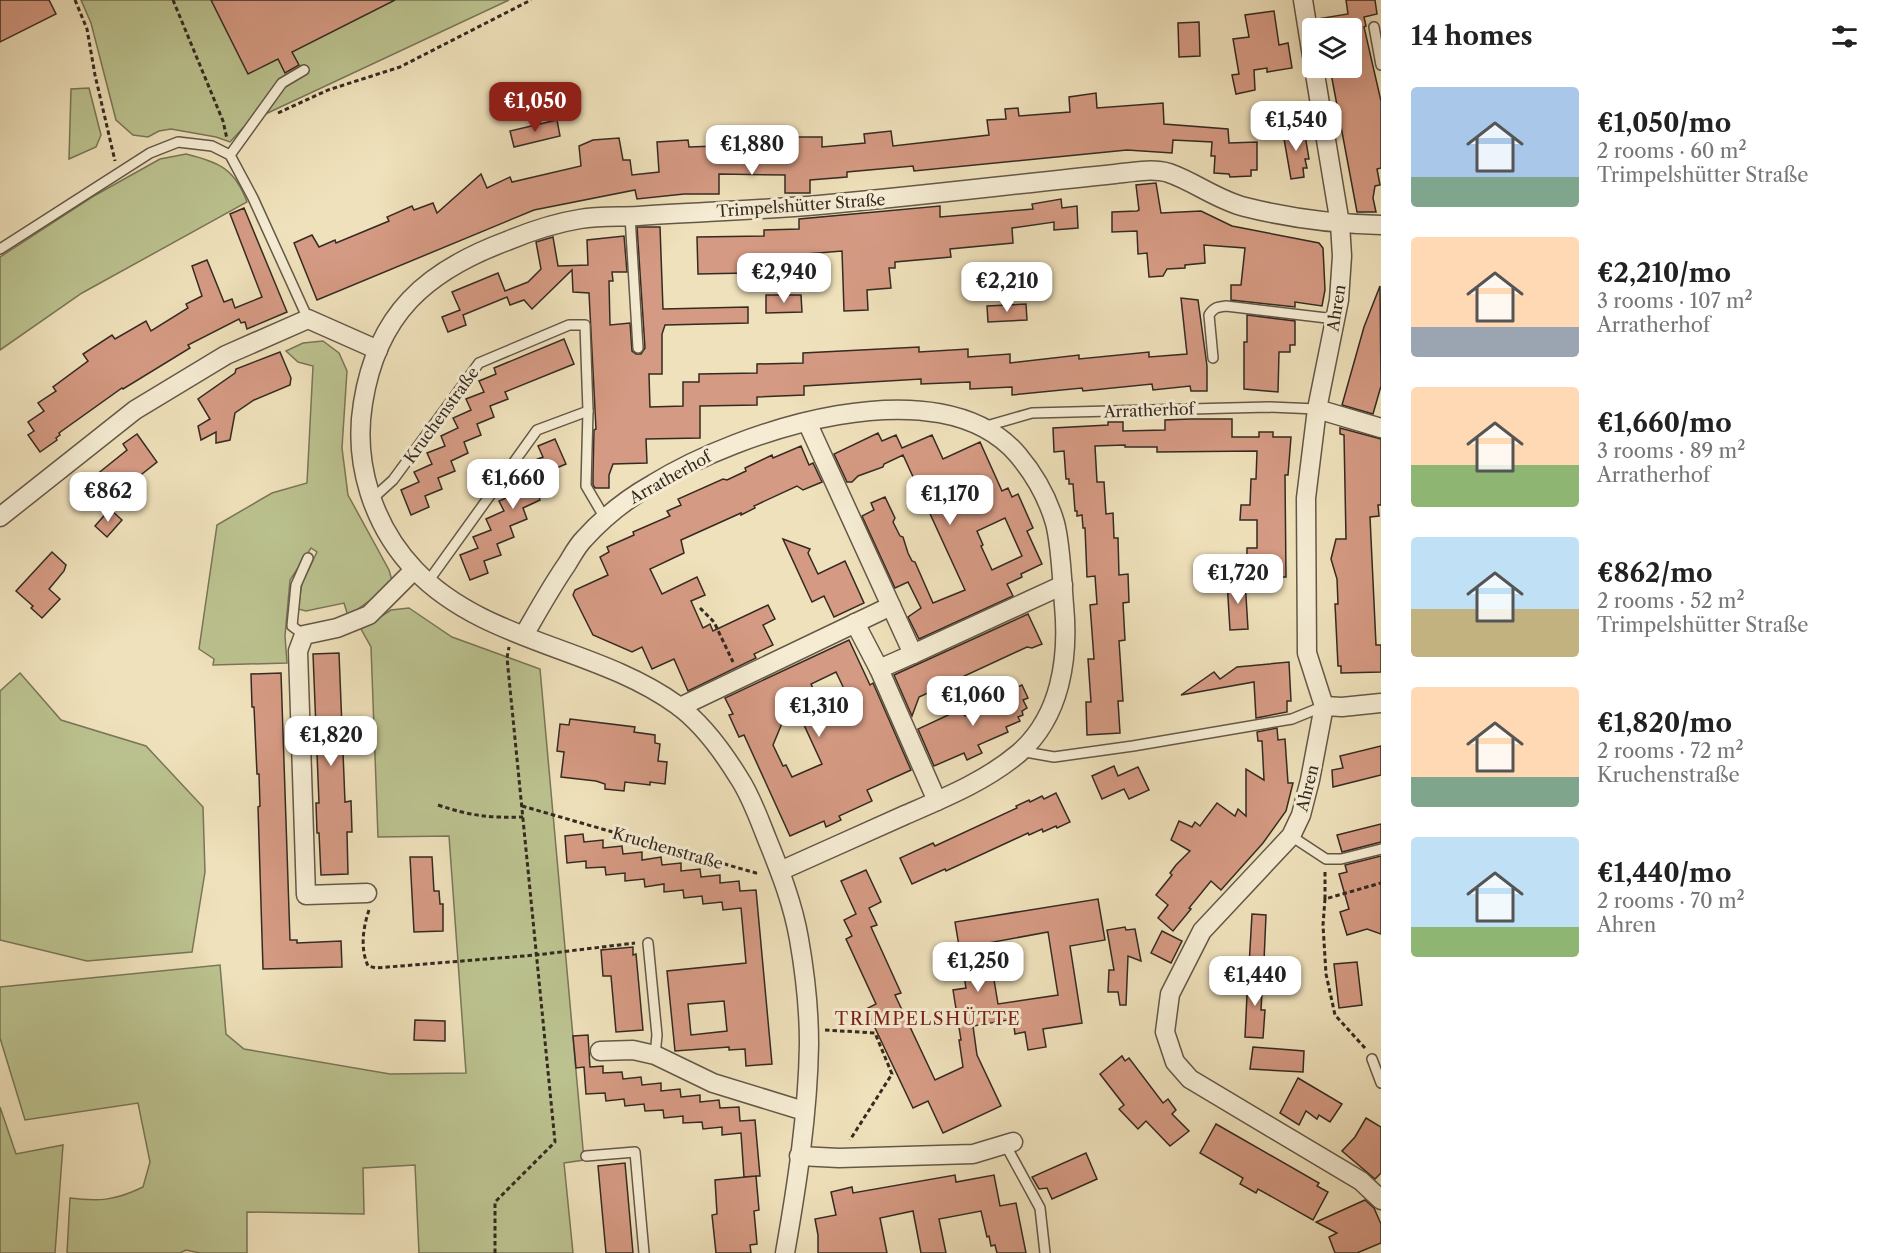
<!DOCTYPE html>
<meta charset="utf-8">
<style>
:root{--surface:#fff;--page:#f6f6f6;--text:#222;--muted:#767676;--accent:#8f2418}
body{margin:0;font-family:"Libre Caslon Text",serif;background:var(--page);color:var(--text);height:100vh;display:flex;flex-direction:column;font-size:22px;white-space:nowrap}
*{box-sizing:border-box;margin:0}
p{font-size:20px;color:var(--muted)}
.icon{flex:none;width:33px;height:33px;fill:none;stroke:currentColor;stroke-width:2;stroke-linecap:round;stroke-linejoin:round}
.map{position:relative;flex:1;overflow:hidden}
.details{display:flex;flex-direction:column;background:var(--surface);width:510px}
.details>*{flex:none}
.controls{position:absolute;left:1302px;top:18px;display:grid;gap:12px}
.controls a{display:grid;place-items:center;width:60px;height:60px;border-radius:6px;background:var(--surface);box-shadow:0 6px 24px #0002;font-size:30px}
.price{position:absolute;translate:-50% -51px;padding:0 14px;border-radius:12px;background:#fff;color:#222;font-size:20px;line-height:39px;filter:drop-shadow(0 2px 3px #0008)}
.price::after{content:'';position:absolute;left:50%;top:36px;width:18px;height:14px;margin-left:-9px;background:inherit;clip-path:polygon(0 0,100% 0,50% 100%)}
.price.active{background:var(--accent);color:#fff}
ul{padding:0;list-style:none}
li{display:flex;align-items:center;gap:18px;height:150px;padding:0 30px}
li span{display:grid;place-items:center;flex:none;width:168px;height:120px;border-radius:6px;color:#555}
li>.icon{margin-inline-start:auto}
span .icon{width:72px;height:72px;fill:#fffc;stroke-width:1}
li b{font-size:26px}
h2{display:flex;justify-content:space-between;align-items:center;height:72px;padding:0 30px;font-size:26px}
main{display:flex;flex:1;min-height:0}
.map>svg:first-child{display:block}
.green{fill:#bbc28f;stroke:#787658;stroke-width:1.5}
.building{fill:#d59a83;stroke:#352b22;stroke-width:1.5;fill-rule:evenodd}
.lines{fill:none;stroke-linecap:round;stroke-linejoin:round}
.service-casing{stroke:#645848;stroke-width:12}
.minor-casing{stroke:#645848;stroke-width:21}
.path{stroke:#352b22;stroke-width:3;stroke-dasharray:4.5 3;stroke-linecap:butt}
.service{stroke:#f5ecd3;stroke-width:9}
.minor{stroke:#f5ecd3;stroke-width:18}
.labels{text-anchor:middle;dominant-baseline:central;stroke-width:6;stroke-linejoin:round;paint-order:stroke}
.street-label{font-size:16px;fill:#352b22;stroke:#f5ecd3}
.neighbourhood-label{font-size:18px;letter-spacing:1.5px;fill:#7a1f14;stroke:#f5ecd3}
</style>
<main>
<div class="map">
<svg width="1381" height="1253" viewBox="0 0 1381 1253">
<rect width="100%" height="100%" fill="#efe1bb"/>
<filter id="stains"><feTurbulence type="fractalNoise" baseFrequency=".00333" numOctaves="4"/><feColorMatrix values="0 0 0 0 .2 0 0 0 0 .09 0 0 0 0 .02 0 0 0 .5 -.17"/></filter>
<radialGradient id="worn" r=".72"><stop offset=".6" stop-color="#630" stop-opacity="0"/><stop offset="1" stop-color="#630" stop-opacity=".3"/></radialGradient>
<g class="green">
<path d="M81,0H509L257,118L255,115L230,142L216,137L171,129L159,131L148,137L133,135L116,120L91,23Z"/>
<path d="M89,88L101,135L96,147L69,159L71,89Z"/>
<path d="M186,154C219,162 235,169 247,202L82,293L0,350V257L92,197L160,159Z"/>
<path d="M323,341L339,353L347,371L342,448L348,495L389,570L393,584L348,616L344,603L306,611L298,609L302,583L317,552L311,548L290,580L285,636L287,663L213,665L214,659L199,649L217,525L272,493L307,483L313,366L298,362L286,351L303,343Z"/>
<path d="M409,608L452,637L540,669L584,1160L564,1163L573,1253H419L415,1165L363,1168L364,1214L247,1212V1253H200L186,1250L180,1253H67L70,1198C100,1202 116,1200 143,1187L150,1162L138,1103L25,1120L0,1038V987L220,965L226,1034L244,1049L390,1074L466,1073L449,836L378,837L371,647L361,629L391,610Z"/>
<path d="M20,673L61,720L146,746L203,807L205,872L192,952L87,961L0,940V691Z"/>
<path d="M0,1107L16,1154L63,1145L55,1253H0Z"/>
</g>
<g class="building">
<path d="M0,0H49L56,14L0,42Z"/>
<path d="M211,0H395L292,52L299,65L285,73L278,59L248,74Z"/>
<path d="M1346,0H1375L1377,14L1364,17L1366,26L1364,27L1381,101V168L1377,169L1380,185L1375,186L1373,198L1376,212H1357L1330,68H1352V28H1319L1317,19L1348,14Z"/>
<path d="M1274,11L1279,45L1288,43L1292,68L1267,72V68L1254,70L1255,90L1236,94L1232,75L1239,74L1233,39L1249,37L1245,15Z"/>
<path d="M1199,22L1200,56L1179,57L1178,23Z"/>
<path d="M1096,93L1097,108L1163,103L1164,124L1228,129L1229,143L1257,142V170H1251V176L1230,177L1229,174L1214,173L1215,156H1211L1212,142L1173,140L1172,153L1127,150L914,171L913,166L847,172V177L810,180V193H785V175L719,174V194H684L637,199L635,190L534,210L317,300L294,243L312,235L319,247L335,240L336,243L389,221L387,217L412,206L414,210L433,203L437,213L481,174L487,188L510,177L512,182L581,166L579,146L593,140L619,138L623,160H630L632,175L659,172L657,142L688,140L689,147L743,145L744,131L769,132V137H822V147L865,143L864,134L891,131L893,146L989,135L987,120L1006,119L1005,109L1018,108L1019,116L1070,112L1069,97Z"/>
<path d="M557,120L560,136L514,147L510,131Z"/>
<path d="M1304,129L1309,159H1305L1307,168H1303L1304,177L1291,179L1283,133Z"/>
<path d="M1156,183L1161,213L1201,211L1232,226L1319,243L1323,248L1325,290L1322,306L1295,302V307L1231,300V285H1241L1245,248L1204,245L1205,263L1185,265V268L1167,269L1163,276L1149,277L1147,253L1138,254L1137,231L1112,232V212L1137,211L1139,210L1136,185Z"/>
<path d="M1061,199L1062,208L1077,206L1078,228L1054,230V222L1012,228L1013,243L950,249L951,257L895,262V268H889L891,288L867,290L868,310L844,311L842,251L806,254V260L800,262L747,264V273L698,274L697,237L764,236V230L799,229V219L940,206V217L1033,209L1032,204Z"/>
<path d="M244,208L287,312L247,329L245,322L241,323L239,319L188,345L190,348L123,389L122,388L59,433L60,435L56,438L57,440L40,452L28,435L34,431L28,422L44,411L38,403L56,391L53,387L88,361L83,354L112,335L115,339L146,321L151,331L188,308L186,304L202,296L192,266L207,260L224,302L232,299L235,308L262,297L230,214Z"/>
<path d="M637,227H660L663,309L748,307V323L665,325L662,334V374H649L650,407L683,406V382H699V374L757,373V364L803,363V353L919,347V352L968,349V357L1010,354V363L1079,355V359L1149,352V357L1187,354L1181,298L1198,300L1207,366V391H1191L1190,386L1153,390L1152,384L1083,391L1082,388L1012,395V387L970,389V382L921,384V379L804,386V395L757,397V405L700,406V438L646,439L647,463L613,464L609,475V488H595L593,485V474L594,430L596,429L589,293L573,292L572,270L532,309L524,300L510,305L507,297L463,315L466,325L448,332L442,317L460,310L452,292L498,273L505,291L528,282L541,269L536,242L553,237L558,266L588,265L587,240L624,236L627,272H612L613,281H609L610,325L630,323L632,351L636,354H641L645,348Z"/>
<path d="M1380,286L1381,386L1373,414L1342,405L1364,327Z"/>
<path d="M766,295H801L802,312L766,313Z"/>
<path d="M1026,304L1027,320L988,322L987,306Z"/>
<path d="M1247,315L1295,321V345H1290V352H1279L1278,392L1244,389V342H1247Z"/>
<path d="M564,339L574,364L505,392L508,399L490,406L494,417L477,424L481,435L464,442L468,453L451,461L455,471L438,478L442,489L425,496L429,507L411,515L401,490L419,482L414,472L432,464L427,453L445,446L441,436L458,428L453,418L471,410L466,399L484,392L479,381L496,374L494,368Z"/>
<path d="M280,352L291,378L290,385L254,400L235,413L230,440L216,443V432L201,440L198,426L210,419L198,399L235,373L236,369Z"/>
<path d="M1191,419H1232V437H1259V432H1273V437H1291L1288,475H1285L1286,577H1238V561L1247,560V548H1257V520H1240L1241,505H1250L1251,479H1256L1257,451L1157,452V447H1125V445L1095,446L1097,482H1104L1106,514L1113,513L1114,538H1118L1119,575L1128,574L1129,602L1123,603L1125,640L1119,641L1123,701H1118L1120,733L1087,735L1086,702H1091L1088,659H1094L1090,605L1097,604L1095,576L1087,577L1085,528H1083L1082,515L1077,516V511H1075L1073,484H1069V479H1066L1064,451L1054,452L1053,428L1108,425V422H1123V431L1165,430V420Z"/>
<path d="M1340,428L1381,439V505H1378L1379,516L1370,517L1376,645H1381V672L1341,673V666H1338L1335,604H1338L1337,579L1331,559L1336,539H1346L1344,435L1340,434Z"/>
<path d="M878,433L882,441L896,435L902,448L932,435L943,459L980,442L1002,491L1008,488L1012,497L1018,494L1033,528L1027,531L1042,564L1021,574L1022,577L1007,584L1013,596L919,639L908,617L921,608L908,582L895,588L862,516L874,510L871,503L885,497L895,518L893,522L900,536L903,537L908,553L912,561L915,562L933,603L965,590L903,455L884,464L883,467L858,476L852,482H847L834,454ZM1005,518L1022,556L992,570L981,546L983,545L977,531Z"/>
<path d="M137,434L157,462L113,497L96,475L127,450L123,444Z"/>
<path d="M555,439L566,464L549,471L553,482L536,489L540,500L523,508L527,519L510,526L514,537L497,544L501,555L484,561L488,573L470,580L460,555L478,548L473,537L491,530L486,519L504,511L499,501L517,493L512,482L530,475L525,464L543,457L538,446Z"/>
<path d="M801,446L809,465L813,463L822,482L803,490L797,486L754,506L755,508L741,515V513L681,540L684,553L650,569L662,594L697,577L705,595L691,601L703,628L710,624L713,631L768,605L775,619L763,625L773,645L754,654L756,658L688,691L674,659L652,669L642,647L632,652L593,635L573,595L575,590L608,575L600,557L609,552L607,547L634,535L633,532L670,516L667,511L681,505L678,499L723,479L727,480L746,471L745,468L772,455L773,458Z"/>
<path d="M110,509L122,520L107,537L95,526Z"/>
<path d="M783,539L810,549L808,553L818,574L845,561L864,603L834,617L824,596L812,602Z"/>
<path d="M52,552L66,565L64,571L49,589L60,599L42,618L31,608L33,606L16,591Z"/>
<path d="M1245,580L1248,629L1230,630L1227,581Z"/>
<path d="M1028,614L1042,644L1032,648L1027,647L919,697L912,716L894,675Z"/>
<path d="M849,640L870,685L873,683L911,770L867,790L872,801L839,816L841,820L826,827L824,821L790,836L744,735L739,737L729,715L733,714L725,698ZM836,672L855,712L830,723L811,684ZM792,699L822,764L792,777L786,765L783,766L773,745Z"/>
<path d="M339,653L345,802L351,801L352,832H347L348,874L321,875L319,833H317L316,803H319L313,654Z"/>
<path d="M1289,662L1291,701H1287V712L1256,718L1254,682L1181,695L1214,672L1220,679L1237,667Z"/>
<path d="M281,673L290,940H297V943L341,941L342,967L263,969L258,807L260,806L259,774H257L254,707H252L251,674Z"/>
<path d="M1022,685L1028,698L1023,700L1027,708L1022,711L1023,715L1018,717L1020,721L1006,727L1008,732L978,745L982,753L967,760L964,753L934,766L918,729L961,709L965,716L994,703L992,698Z"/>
<path d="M570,719L635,727L634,732L655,735V743L660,744L658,761L667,762L665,784L650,782V785L625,782L624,791L605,789V784L596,781L561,777L564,752L557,751L560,724L569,725Z"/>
<path d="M1277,728L1278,740L1285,739L1288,783H1293L1286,811L1263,843L1221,890L1211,881L1189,908L1191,909L1173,931L1158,918L1168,905L1156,895L1172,875L1170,873L1176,865L1190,851L1171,840L1179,821L1192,827L1195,822L1200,826L1217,803L1235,816L1238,809L1246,816V769L1264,780L1262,741H1258L1257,732Z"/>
<path d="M1381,746V775L1333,787L1332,770L1343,768L1340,756Z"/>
<path d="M1114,766L1118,776L1138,767L1149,790L1129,799L1124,789L1102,799L1092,776Z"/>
<path d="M1056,793L1070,822L1057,828L1056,826L1043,832L1042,829L1029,835L1028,833L946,871L945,869L912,884L900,858L933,843L935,846L1017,808L1016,806L1029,800L1030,802L1042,796L1044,799Z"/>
<path d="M1381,824V842L1342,852L1337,835Z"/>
<path d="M583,834L584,842L603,840V848L622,846L623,854L642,852V860L661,857L662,865L681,863V871L700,869L701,877L720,875V883L739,881L740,891L756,890L772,1064L746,1066L745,1049L729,1050V1047L675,1051L667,971L746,963L741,908L723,910L722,902L703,904L702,896L684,898L683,890L664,892V884L645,887L644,879L625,881V873L606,875L605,867L586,868V861L567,863L565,836ZM724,1001L727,1031L691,1035L688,1004Z"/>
<path d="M1381,856V934L1367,929L1347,935L1340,912L1349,909L1339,874L1347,872L1345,865Z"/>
<path d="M410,857H432L434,891H439L440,904H443V931L414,932Z"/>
<path d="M866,870L881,902L869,908L877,925L871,927L901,993L895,995L935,1080L963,1067L959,1040H961L953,990L966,988L955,922L1098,899L1105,940L1070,946L1082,1023L1043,1029L1046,1047L1028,1050L1025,1032L1015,1034L1013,1019L973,1026L977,1055L1001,1106L943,1133L928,1101L913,1108L866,1009L876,1004L846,939L852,936L844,920L856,914L841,881ZM1048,932L1058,995L998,1004L988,943Z"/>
<path d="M1252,914L1266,915L1264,961L1249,966Z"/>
<path d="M1125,927L1126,930L1135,929L1141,961L1128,956L1126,1005H1120L1118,992H1108L1109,970H1114L1107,930Z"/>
<path d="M1162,931L1182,941L1171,963L1151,953Z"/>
<path d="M633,947V955L636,954L643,1030L616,1032L611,976H603L601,950Z"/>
<path d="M1357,962L1362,1005L1339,1008L1334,964Z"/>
<path d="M1263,973L1261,1010H1265L1263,1038L1245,1037L1248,974Z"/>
<path d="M415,1020L445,1021V1041L414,1040Z"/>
<path d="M588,1035L590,1067L603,1066V1073L622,1072L623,1079L641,1077L642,1085L661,1083V1091L680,1089L681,1097L700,1095V1102L719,1100L720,1108L739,1107L740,1121L755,1120L760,1176H756L759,1210L754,1211L757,1244L750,1245L751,1253H716L712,1215L717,1214L715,1180L756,1176L744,1177L741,1133L722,1135V1127L703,1129L702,1122L683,1123V1116L664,1118L663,1110L645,1111L644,1104L625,1106L624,1099L606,1101L605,1093L586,1094L584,1067L576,1068L573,1036Z"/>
<path d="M1253,1047L1304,1051L1303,1072L1250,1069Z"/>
<path d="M1122,1056L1125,1061L1129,1058L1163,1103L1168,1099L1176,1110L1172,1114L1189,1131L1170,1146L1146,1121L1138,1129L1119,1109L1124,1105L1100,1074Z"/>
<path d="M1298,1078L1342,1104L1330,1122L1319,1115L1317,1119L1306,1111L1299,1125L1280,1113Z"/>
<path d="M1366,1118L1381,1127V1173L1375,1179L1342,1151L1355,1137Z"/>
<path d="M1216,1124L1319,1183L1317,1186L1328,1192L1313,1220L1258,1189L1256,1193L1240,1184L1243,1178L1200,1153Z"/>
<path d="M1086,1153L1097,1179L1052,1199L1047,1188L1039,1189L1032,1177Z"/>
<path d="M625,1163L633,1253H606L598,1166Z"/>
<path d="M955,1175L956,1182L994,1175L1000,1206L1016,1203L1026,1253H997L995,1245L991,1246L989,1236L987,1237L981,1211L939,1219L946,1253H921L913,1211L880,1218L887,1253H818V1235L815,1219L836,1215L831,1192L852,1187L853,1193Z"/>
<path d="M1365,1200L1374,1208L1381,1224V1243L1357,1253H1335L1329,1237L1337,1233L1316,1222Z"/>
</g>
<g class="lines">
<g class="service-casing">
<g id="service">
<path d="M1374,27L1381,65"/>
<path d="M230,155L282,83L304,70"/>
<path d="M630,216L638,348"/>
<path d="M0,249L150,153L178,142L212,146L230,155L253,198L308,319"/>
<path d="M1213,358L1209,315C1214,307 1218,307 1226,306L1335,319"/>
<path d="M588,411L586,486L606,520"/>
<path d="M983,427L1032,413L1269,407L1317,409"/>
<path d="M371,500L393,480L479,363L569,325H585L588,411L537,430L427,583"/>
<path d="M304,635L292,626L296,585L308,558"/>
<path d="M1020,751L1054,757L1133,746L1292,719L1324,706"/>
<path d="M1291,836L1326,859H1341L1381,849"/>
<path d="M648,943L657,1035L655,1055"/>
<path d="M1372,1059L1381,1083"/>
<path d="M1005,1144L1040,1208L1045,1253"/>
<path d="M586,1156L635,1152L644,1253"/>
</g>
</g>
<g class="minor-casing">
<g id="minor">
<path d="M1303,0L1312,56"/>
<path d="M1314,68L1340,224L1342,256L1339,300L1317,409L1306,498L1307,653L1324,706L1310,780L1301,815L1291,836L1202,931L1170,994L1165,1032L1175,1062L1190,1079L1361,1181L1381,1200"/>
<path d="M1317,409L1381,428"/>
<path d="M807,422L913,654L879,669L937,801"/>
<path d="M0,517L135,410L226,355L308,319L378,350"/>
<path d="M855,623L879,669"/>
<path d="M524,635C538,611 551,587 567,564C572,556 577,546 584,539C603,518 628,498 653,484C738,431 940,363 1018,455C1034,474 1048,499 1055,523C1061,546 1062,581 1064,605C1069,658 1061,716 1019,753C986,781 944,798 905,815C863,834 822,852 780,871"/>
<path d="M913,654L1063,585"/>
<path d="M1324,706L1342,707L1381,703"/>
<path d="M680,707L891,606"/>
<path d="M367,893L306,895L298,651L304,635L337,628L369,615L414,570"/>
<path d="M600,1051L633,1050L655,1055L713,1083L804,1111"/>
<path d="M799,1156L839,1158L973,1154L1013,1142"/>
<path d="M785,1253C797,1185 808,1113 809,1044C809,1009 805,973 799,939C793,904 780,871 767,839C759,819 751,796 739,778C723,752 702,723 677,705C597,647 485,643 415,570C373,526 353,463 363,403C377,314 426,271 507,241C531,231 555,223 580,219C599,216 619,217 638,216C698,212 759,210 819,205C918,196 1016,184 1115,174C1132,172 1153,168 1169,173C1195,182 1217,200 1245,207C1289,218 1335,224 1381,225"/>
</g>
</g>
<g class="path">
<path d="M75,0L87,29L95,75L115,161"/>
<path d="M173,0L223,121L227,139"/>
<path d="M278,113L328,90L400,67L531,0"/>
<path d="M700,608L714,622L733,662"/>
<path d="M438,805C471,816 489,818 523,817"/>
<path d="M522,806L756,873H760"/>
<path d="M1325,899V871"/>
<path d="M369,910C363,928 360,948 368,966L376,968L536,955L635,943"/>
<path d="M825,1030L875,1033L892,1074L850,1140"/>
<path d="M1365,1048L1335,1015L1326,974L1323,925L1325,899L1381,883"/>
<path d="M495,1253V1202L555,1142L507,658L509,647"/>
</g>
<use href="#service" class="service"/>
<use href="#minor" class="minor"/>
</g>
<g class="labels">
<g class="street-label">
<text transform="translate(801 205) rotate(-4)">Trimpelshütter Straße</text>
<text transform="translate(1336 308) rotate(-81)">Ahren</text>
<text transform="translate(1149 410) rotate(-2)">Arratherhof</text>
<text transform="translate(441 415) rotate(-54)">Kruchenstraße</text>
<text transform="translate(670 477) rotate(-29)">Arratherhof</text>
<text transform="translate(1307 788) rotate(-76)">Ahren</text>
<text transform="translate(668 848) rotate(16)">Kruchenstraße</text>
</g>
<g class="neighbourhood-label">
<text x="928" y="1019">TRIMPELSHÜTTE</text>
</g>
</g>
<rect width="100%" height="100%" filter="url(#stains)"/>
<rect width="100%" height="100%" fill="url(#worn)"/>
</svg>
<div class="controls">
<a><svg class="icon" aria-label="layers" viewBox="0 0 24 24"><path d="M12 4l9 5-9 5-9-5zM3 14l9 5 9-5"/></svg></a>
</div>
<b class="price active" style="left:535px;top:133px">€1,050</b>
<b class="price" style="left:1296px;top:152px">€1,540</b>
<b class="price" style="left:752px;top:176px">€1,880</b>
<b class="price" style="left:784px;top:304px">€2,940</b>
<b class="price" style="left:1007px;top:313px">€2,210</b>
<b class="price" style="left:513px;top:510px">€1,660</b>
<b class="price" style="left:108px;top:523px">€862</b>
<b class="price" style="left:950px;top:526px">€1,170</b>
<b class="price" style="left:1238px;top:605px">€1,720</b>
<b class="price" style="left:973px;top:727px">€1,060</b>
<b class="price" style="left:819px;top:738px">€1,310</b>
<b class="price" style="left:331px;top:767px">€1,820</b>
<b class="price" style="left:978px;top:993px">€1,250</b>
<b class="price" style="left:1255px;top:1007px">€1,440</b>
</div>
<section class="details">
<h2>14 homes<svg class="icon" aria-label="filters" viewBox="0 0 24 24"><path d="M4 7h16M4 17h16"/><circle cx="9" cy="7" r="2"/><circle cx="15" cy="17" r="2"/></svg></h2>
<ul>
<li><span style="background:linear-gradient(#a9c7e8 75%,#7fa58c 0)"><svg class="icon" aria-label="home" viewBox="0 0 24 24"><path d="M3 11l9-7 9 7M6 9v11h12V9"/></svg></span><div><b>€1,050/mo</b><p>2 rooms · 60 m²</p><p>Trimpelshütter Straße</p></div></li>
<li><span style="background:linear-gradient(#ffd9b3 75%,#9aa5b1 0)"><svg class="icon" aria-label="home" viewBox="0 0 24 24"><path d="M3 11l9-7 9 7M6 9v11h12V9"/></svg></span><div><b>€2,210/mo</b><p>3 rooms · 107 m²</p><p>Arratherhof</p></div></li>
<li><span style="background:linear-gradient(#ffd9b3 65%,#8fb573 0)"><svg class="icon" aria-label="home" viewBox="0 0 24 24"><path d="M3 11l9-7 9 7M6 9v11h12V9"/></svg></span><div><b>€1,660/mo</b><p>3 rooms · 89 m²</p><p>Arratherhof</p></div></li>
<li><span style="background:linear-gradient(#bfe0f5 60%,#c2b280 0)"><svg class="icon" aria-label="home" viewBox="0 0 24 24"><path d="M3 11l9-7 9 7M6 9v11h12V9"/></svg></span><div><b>€862/mo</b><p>2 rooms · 52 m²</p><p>Trimpelshütter Straße</p></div></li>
<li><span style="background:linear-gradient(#ffd9b3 75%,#7fa58c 0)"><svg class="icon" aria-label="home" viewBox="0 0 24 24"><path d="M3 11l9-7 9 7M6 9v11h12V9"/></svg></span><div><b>€1,820/mo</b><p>2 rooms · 72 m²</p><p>Kruchenstraße</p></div></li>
<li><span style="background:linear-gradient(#bfe0f5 75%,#8fb573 0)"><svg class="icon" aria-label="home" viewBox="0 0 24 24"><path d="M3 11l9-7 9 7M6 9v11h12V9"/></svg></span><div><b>€1,440/mo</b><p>2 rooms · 70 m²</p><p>Ahren</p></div></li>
</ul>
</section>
</main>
